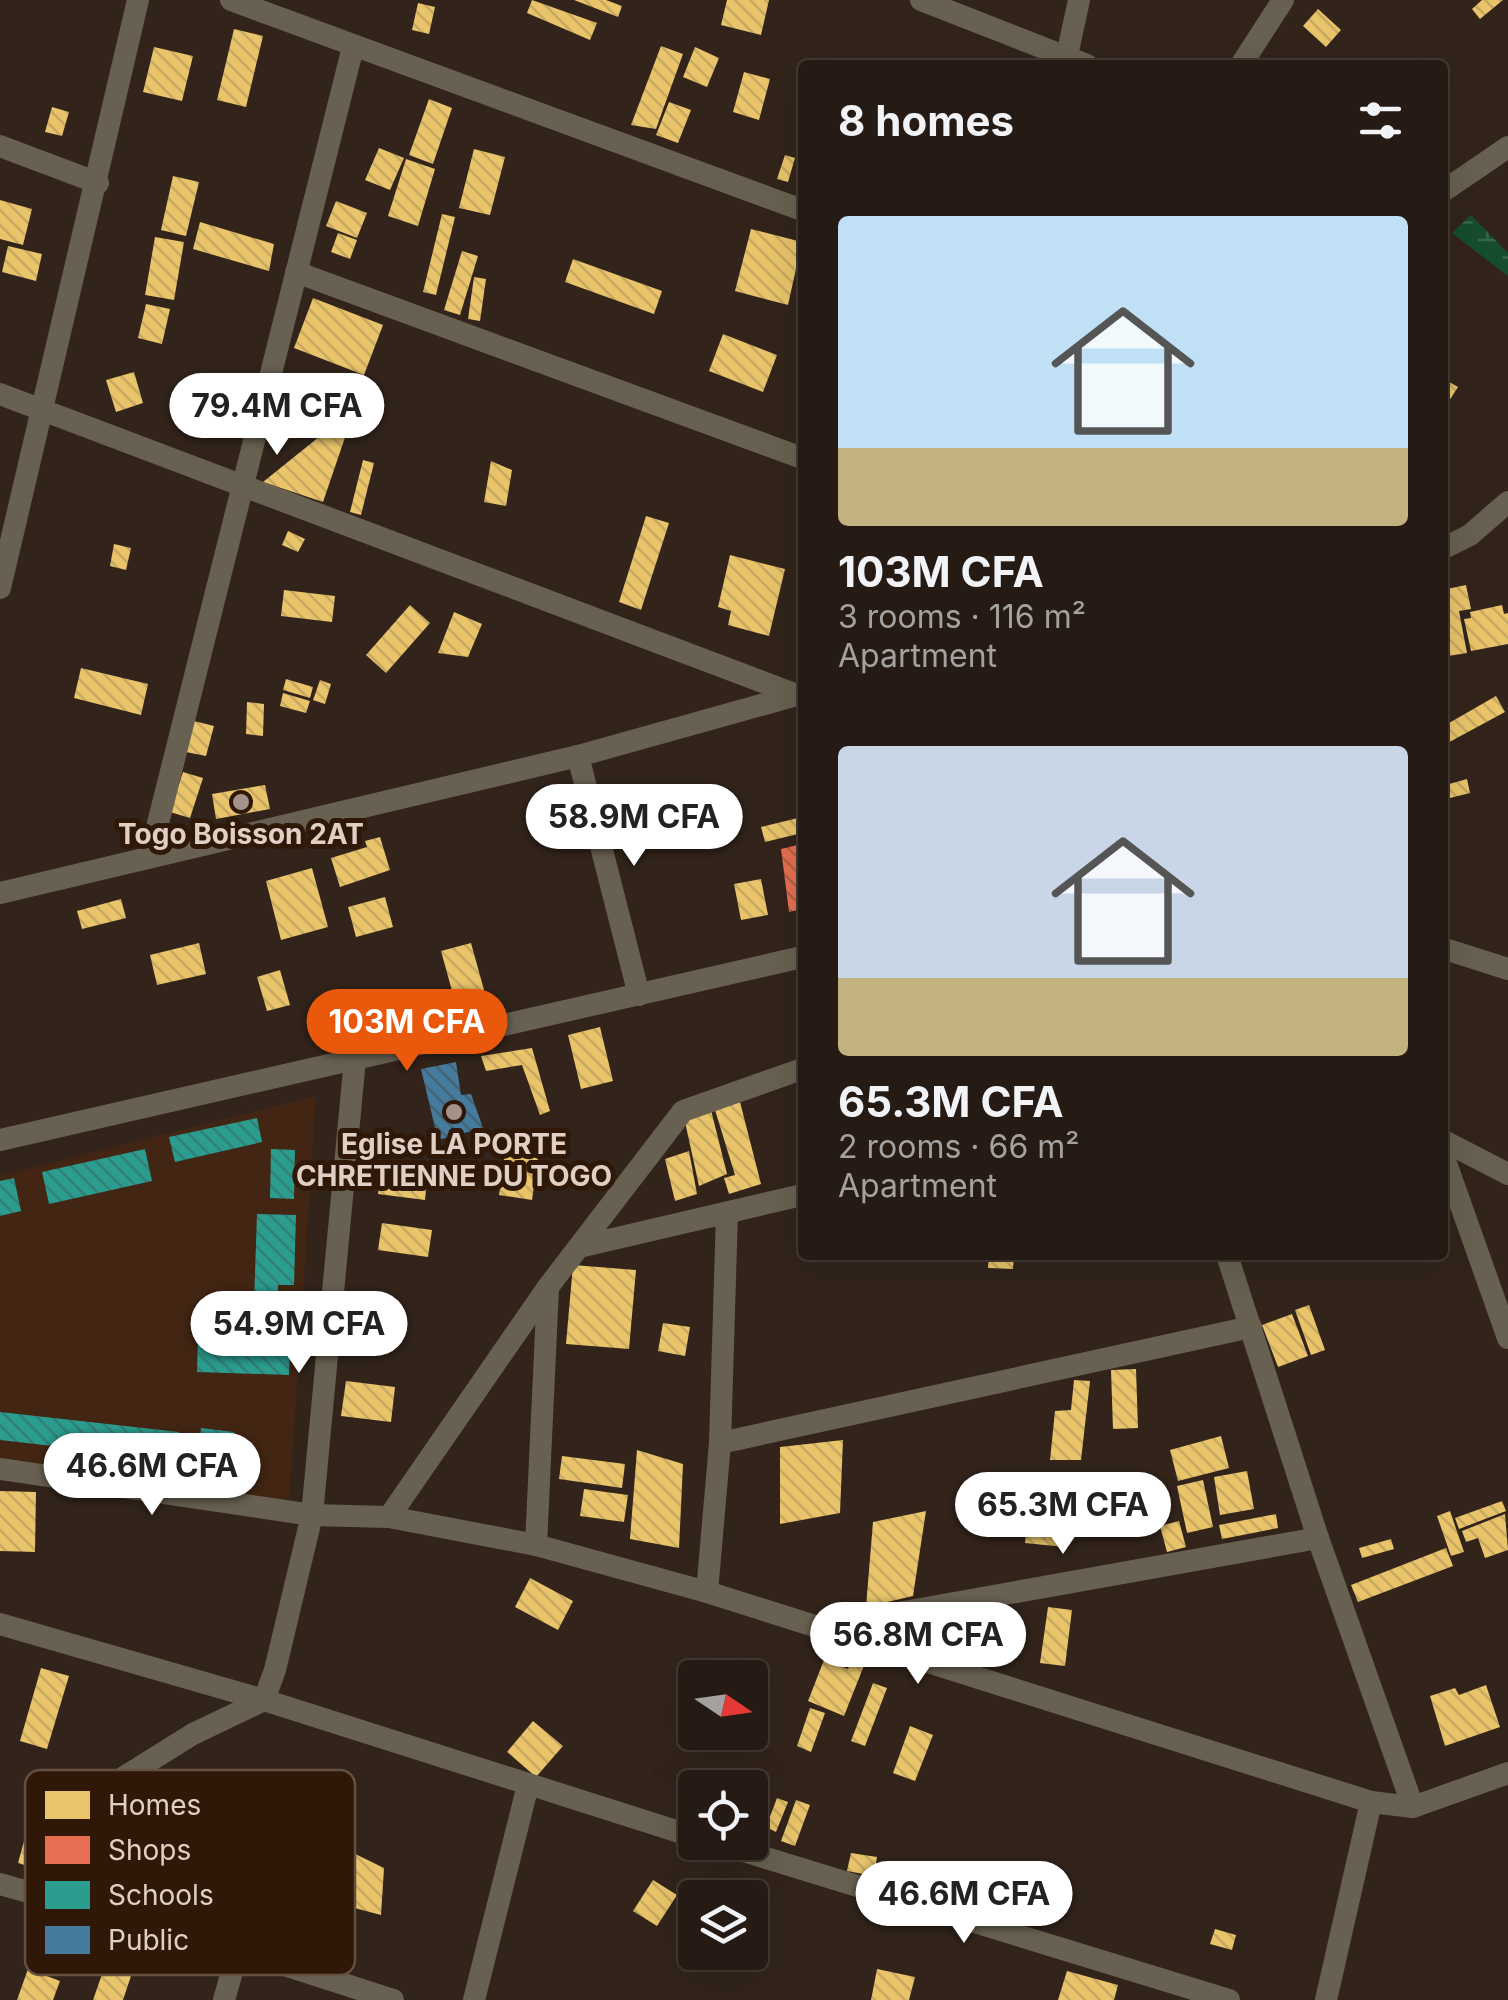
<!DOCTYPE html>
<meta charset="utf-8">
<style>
:root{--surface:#261b14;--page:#2e241d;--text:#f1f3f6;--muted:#a4a1a0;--line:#423934;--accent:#ea580c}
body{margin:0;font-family:Inter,sans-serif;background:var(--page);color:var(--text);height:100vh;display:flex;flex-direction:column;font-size:38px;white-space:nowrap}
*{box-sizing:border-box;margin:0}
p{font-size:32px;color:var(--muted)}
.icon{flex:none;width:55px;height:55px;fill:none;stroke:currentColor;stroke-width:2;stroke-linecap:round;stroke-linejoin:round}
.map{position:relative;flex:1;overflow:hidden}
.sheet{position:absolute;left:798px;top:60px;width:650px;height:1200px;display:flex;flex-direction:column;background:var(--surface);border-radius:10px;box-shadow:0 10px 40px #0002,0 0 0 2px var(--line)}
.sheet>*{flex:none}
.needle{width:65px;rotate:103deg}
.tools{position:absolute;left:678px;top:1660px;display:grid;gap:20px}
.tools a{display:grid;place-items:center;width:90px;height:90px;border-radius:10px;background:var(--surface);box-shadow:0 10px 40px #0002,0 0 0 2px var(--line);font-size:50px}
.price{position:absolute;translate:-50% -85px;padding:0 22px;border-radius:35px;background:#fff;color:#222;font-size:32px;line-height:65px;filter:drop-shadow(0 2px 5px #0008)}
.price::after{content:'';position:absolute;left:50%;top:60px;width:30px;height:22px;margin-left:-15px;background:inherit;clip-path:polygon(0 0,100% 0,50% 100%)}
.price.on{background:var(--accent);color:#fff}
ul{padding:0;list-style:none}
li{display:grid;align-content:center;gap:20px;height:530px;padding:0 40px}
li span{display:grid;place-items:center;height:310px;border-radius:10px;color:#555}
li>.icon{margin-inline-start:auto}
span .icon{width:180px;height:180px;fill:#fffc;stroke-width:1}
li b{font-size:42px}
h2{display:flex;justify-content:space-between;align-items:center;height:120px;padding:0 40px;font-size:42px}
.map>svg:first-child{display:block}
.built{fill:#422613}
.wetland{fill:url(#wetland-marsh)}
.homes{fill:url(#homes-back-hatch)}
.shops{fill:url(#shops-back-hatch)}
.schools{fill:url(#schools-back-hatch)}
.public{fill:url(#public-back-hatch)}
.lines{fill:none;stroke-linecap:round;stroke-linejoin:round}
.street{stroke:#686151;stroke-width:22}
.poi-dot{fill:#a3938a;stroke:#301808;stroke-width:4}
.labels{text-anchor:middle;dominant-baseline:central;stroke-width:10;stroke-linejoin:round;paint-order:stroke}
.poi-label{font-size:28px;font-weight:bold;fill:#e0cfc5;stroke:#301808}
.key{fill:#301808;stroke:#654f41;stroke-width:2.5}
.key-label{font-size:28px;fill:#e0cfc5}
</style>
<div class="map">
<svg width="1508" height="2000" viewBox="0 0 1508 2000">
<defs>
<pattern id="wetland-marsh" width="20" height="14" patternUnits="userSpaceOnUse" patternTransform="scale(2.5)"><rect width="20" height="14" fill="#154d2e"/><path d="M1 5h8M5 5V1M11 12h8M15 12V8" fill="none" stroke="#37664b"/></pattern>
<pattern id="homes-back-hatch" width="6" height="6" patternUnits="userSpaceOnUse" patternTransform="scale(2.5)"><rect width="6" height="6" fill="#e9c46a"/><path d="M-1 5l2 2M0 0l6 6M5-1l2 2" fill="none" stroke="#c8a961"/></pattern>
<pattern id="shops-back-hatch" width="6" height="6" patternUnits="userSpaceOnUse" patternTransform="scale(2.5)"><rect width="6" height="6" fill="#e76f51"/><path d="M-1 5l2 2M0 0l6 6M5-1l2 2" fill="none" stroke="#b6604a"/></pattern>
<pattern id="schools-back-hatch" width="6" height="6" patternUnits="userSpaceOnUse" patternTransform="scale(2.5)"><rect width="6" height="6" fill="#2a9d8f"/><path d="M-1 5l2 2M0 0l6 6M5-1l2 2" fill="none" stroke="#328076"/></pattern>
<pattern id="public-back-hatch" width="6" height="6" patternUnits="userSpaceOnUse" patternTransform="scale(2.5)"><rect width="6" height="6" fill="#457b9d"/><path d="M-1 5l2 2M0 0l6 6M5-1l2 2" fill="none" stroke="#446376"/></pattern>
</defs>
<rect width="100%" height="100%" fill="#32241b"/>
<path class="built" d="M316,1096L289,1507L0,1457V1176Z"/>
<path class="wetland" d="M1471,215L1508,253V276L1452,233Z"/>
<g class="homes">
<path d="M532,0L597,23L590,40L527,13Z"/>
<path d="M574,0H606L622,6L618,17Z"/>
<path d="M727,0H769L761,35L721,25Z"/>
<path d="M1482,0H1503L1480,19L1472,9Z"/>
<path d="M418,3L435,7L429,34L412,30Z"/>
<path d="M1318,9L1341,30L1326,47L1303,26Z"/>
<path d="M234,29L263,36L246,107L217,100Z"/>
<path d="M661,46L683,54L656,129L631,125Z"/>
<path d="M154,47L193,56L182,101L143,92Z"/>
<path d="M695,47L719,58L707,87L683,77Z"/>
<path d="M744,72L770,79L759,120L733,112Z"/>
<path d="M429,99L452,108L433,164L409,155Z"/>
<path d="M669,102L691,110L678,143L656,135Z"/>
<path d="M52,107L69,112L62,136L45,132Z"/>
<path d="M379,148L404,158L390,190L365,180Z"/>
<path d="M474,149L505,157L490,215L459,208Z"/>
<path d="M785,155L795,158L788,182L777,179Z"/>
<path d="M406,159L435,169L418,226L388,216Z"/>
<path d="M173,176L199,182L186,236L161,230Z"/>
<path d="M0,200L32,209L23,245L0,239Z"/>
<path d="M336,201L367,213L357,238L326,226Z"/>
<path d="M442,214L455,217L436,295L423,292Z"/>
<path d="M200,222L274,244L269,271L193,249Z"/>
<path d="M751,229L802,242L788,305L735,291Z"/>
<path d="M338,233L357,240L350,259L331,252Z"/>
<path d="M155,237L184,242L174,300L145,295Z"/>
<path d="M8,246L42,254L36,281L2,272Z"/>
<path d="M462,251L478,256L460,315L444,310Z"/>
<path d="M573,259L662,291L654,314L565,282Z"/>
<path d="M474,277L486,279L480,321L468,319Z"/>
<path d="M313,298L383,325L364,375L294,348Z"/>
<path d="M146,304L170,309L162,344L138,338Z"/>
<path d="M723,334L777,355L763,392L709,371Z"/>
<path d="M134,372L143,403L116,412L106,380Z"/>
<path d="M1442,378L1458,387L1442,412Z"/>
<path d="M355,408L323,502L263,482Z"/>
<path d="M363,460L374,463L361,515L350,512Z"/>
<path d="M491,461L512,470L506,506L484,502Z"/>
<path d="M646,516L669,523L641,610L619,602Z"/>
<path d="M288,531L305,539L298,552L282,545Z"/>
<path d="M114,544L131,548L126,570L110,566Z"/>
<path d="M730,555L785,569L769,636L728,625L731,611L718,607Z"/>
<path d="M1466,585L1471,609L1459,611L1467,653L1442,657V590Z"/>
<path d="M284,590L335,596L332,622L281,616Z"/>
<path d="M410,605L430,623L386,673L366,655Z"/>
<path d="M1502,605L1504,614L1508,613V644L1471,651L1464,619L1471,618L1470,612Z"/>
<path d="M454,612L482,624L468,657L438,653Z"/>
<path d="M81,668L148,684L141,715L74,698Z"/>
<path d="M286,679L313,687L310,698L283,690Z"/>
<path d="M320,680L331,684L325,704L313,700Z"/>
<path d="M283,693L310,701L306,713L280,706Z"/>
<path d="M1496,696L1505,712L1442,746V727Z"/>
<path d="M247,702L264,704L263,736L246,734Z"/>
<path d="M194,721L214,726L206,756L186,752Z"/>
<path d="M183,772L203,778L190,818L170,812Z"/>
<path d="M1467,779L1470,793L1442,800V786Z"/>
<path d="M265,785L270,809L216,819L212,794Z"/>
<path d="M802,817V833L765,842L761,827Z"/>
<path d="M380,837L390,870L340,887L331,858L367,847L365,841Z"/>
<path d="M312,868L328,927L281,940L266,881Z"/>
<path d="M761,879L768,915L741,920L734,884Z"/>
<path d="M385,897L393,927L356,937L348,907Z"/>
<path d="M121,899L126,918L82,929L77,911Z"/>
<path d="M199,943L206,974L157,985L150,955Z"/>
<path d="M471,943L484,990L454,998L441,951Z"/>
<path d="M280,970L290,1005L267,1011L257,977Z"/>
<path d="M600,1027L613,1081L581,1089L568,1035Z"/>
<path d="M532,1048L550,1111L540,1115L522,1065L486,1071L481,1056Z"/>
<path d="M740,1102L761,1184L729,1194L724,1178L735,1175L715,1110Z"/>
<path d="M711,1110L727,1174L699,1186L685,1122Z"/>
<path d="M689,1151L697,1194L675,1201L665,1159Z"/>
<path d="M505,1153L538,1158L532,1200L499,1195Z"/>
<path d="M382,1166L428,1172L425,1200L378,1194Z"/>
<path d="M382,1223L432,1230L428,1257L378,1250Z"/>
<path d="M989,1255H1014L1013,1269L988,1268Z"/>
<path d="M573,1265L636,1270L629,1349L566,1344Z"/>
<path d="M1309,1305L1325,1350L1311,1355L1295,1310Z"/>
<path d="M1292,1314L1308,1356L1278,1367L1262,1325Z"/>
<path d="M663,1323L690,1327L685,1356L658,1351Z"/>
<path d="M1136,1369L1138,1428L1113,1429L1111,1370Z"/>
<path d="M1074,1380L1090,1381L1081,1460H1050L1055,1411L1071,1410Z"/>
<path d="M346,1381L395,1387L391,1422L341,1416Z"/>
<path d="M1221,1436L1229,1468L1178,1481L1170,1450Z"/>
<path d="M843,1440L840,1513L780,1524V1447Z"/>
<path d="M637,1450L683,1464L679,1548L630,1539Z"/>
<path d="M562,1456L625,1464L622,1488L559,1479Z"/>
<path d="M1247,1471L1254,1509L1220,1515L1214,1477Z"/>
<path d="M1203,1480L1213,1527L1187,1533L1177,1486Z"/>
<path d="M584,1489L628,1495L624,1522L580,1516Z"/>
<path d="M0,1491L36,1492L35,1552L0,1551Z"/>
<path d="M1031,1495L1071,1500L1065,1547L1025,1543Z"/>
<path d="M1502,1501L1506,1511L1459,1529L1455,1518Z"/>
<path d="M926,1511L913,1596L866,1607L873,1522Z"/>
<path d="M1450,1511L1464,1552L1451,1556L1437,1516Z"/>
<path d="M1276,1514L1278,1528L1222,1539L1219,1525Z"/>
<path d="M1505,1514L1508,1550L1485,1558L1478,1538L1466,1542L1462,1531Z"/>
<path d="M1179,1521L1186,1547L1167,1552L1160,1526Z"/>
<path d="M1391,1539L1394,1549L1362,1558L1359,1548Z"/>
<path d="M1446,1548L1453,1566L1358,1602L1351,1585Z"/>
<path d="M530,1578L573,1601L558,1630L515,1607Z"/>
<path d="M1048,1607L1072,1610L1065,1666L1040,1663Z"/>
<path d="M852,1658L865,1663L844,1716L808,1701L824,1660L848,1669Z"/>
<path d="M41,1668L69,1676L47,1749L20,1741Z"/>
<path d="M873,1683L887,1688L865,1746L851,1741Z"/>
<path d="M1486,1685L1500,1727L1445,1746L1430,1696L1455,1688L1459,1695Z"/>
<path d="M810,1708L825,1713L811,1752L797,1746Z"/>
<path d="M533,1721L563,1746L536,1777L507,1752Z"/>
<path d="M910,1726L933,1735L915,1781L893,1773Z"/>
<path d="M777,1798L788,1802L776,1832L766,1827Z"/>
<path d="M796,1800L810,1805L795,1846L781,1841Z"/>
<path d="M26,1834L39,1837L31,1867L18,1863Z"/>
<path d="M343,1848L384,1868L381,1915L332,1902Z"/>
<path d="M851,1853L877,1857L874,1876L847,1871Z"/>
<path d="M653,1880L677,1895L657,1926L633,1911Z"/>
<path d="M1215,1929L1236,1935L1232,1950L1210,1944Z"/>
<path d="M106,1963L132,1973L123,2000H93Z"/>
<path d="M28,1969L60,1981L53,2000H17Z"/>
<path d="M877,1969L915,1977L909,2000H871Z"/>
<path d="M1067,1971L1118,1985L1114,2000H1058Z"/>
</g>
<path class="shops" d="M802,844V909L789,912L781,849Z"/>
<g class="schools">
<path d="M257,1118L262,1142L175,1162L169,1137Z"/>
<path d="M145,1149L152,1181L49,1204L42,1172Z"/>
<path d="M271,1149L295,1150L294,1199L270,1198Z"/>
<path d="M14,1178L21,1211L0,1216V1181Z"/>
<path d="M257,1214L296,1215L294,1285H278V1303H254Z"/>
<path d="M198,1336L290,1339L289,1375L197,1372Z"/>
<path d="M0,1412L179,1432L176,1460L0,1440Z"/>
<path d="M201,1428L234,1432L230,1466L197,1462Z"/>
</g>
<path class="public" d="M456,1062L461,1095L471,1094L483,1128L438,1140L421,1069Z"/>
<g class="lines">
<g class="street">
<path d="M231,0L802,210"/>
<path d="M921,0L1087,65"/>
<path d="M1065,65L1079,0"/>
<path d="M1241,65L1283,0"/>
<path d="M0,146L98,183"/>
<path d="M1442,192L1508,147"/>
<path d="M296,272L802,458"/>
<path d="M0,394L797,695"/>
<path d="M1442,549L1470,535L1508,502"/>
<path d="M0,588L138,0"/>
<path d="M578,756L639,995"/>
<path d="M150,855L353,47"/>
<path d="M0,893L578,756L797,695"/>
<path d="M1442,948L1508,969"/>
<path d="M0,1140L802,957"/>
<path d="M1442,1140L1508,1174"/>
<path d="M1442,1152L1508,1338"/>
<path d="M583,1246L802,1195"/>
<path d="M1227,1255L1318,1538L1413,1807"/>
<path d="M720,1443L1251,1327"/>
<path d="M0,1469L312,1515L389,1517L536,1545L707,1592L1371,1802L1413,1807L1508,1773"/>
<path d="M389,1517L548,1287L683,1111L802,1069"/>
<path d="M536,1545L548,1289"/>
<path d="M707,1592L720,1443L727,1213"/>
<path d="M0,1624L264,1700L695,1837"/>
<path d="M820,1627L1318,1538"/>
<path d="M714,1842L1229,2000"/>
<path d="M0,1884L238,1950L393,2000"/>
<path d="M57,1900L108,1787L193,1734L264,1700L275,1670L312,1515L355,1059"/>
<path d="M224,2000L238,1950"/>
<path d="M474,2000L528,1785"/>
<path d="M1326,2000L1371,1802"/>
</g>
</g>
<g class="poi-dot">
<circle cx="241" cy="802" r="10"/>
<circle cx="454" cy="1112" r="10"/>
</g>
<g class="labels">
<g class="poi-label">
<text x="241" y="834">Togo Boisson 2AT</text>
<text x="454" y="1144">Eglise LA PORTE<tspan x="454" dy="32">CHRETIENNE DU TOGO</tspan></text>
</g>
</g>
<rect x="25" y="1770" width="330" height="205" rx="15" class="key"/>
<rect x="45" y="1791" width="45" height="28" fill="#e9c46a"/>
<rect x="45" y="1836" width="45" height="28" fill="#e76f51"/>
<rect x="45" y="1881" width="45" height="28" fill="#2a9d8f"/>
<rect x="45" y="1926" width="45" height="28" fill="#457b9d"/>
<g class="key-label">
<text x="108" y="1815">Homes</text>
<text x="108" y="1860">Shops</text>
<text x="108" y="1905">Schools</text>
<text x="108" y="1950">Public</text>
</g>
</svg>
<div class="tools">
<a><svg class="needle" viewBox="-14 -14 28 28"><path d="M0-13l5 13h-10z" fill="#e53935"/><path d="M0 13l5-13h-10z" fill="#a4a1a0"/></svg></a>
<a><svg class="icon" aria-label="locate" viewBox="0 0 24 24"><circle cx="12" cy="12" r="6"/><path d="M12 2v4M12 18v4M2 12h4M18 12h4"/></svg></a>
<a><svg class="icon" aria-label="layers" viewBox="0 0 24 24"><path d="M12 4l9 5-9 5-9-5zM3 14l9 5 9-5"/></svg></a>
</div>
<b class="price" style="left:277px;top:458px">79.4M CFA</b>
<b class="price" style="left:634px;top:869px">58.9M CFA</b>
<b class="price on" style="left:407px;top:1074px">103M CFA</b>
<b class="price" style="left:299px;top:1376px">54.9M CFA</b>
<b class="price" style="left:152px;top:1518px">46.6M CFA</b>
<b class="price" style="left:1063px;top:1557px">65.3M CFA</b>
<b class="price" style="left:918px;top:1687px">56.8M CFA</b>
<b class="price" style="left:964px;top:1946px">46.6M CFA</b>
<section class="sheet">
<h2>8 homes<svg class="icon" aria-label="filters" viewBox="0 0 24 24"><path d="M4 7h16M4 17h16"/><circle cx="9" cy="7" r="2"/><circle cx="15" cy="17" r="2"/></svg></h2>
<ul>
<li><span style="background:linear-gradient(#bfe0f5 75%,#c2b280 0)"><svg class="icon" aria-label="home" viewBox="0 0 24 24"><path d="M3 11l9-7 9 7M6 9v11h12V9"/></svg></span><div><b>103M CFA</b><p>3 rooms · 116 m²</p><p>Apartment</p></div></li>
<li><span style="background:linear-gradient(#c9d6e8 75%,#c2b280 0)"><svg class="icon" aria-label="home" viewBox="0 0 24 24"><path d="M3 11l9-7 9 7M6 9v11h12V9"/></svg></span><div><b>65.3M CFA</b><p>2 rooms · 66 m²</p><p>Apartment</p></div></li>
</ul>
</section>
</div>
